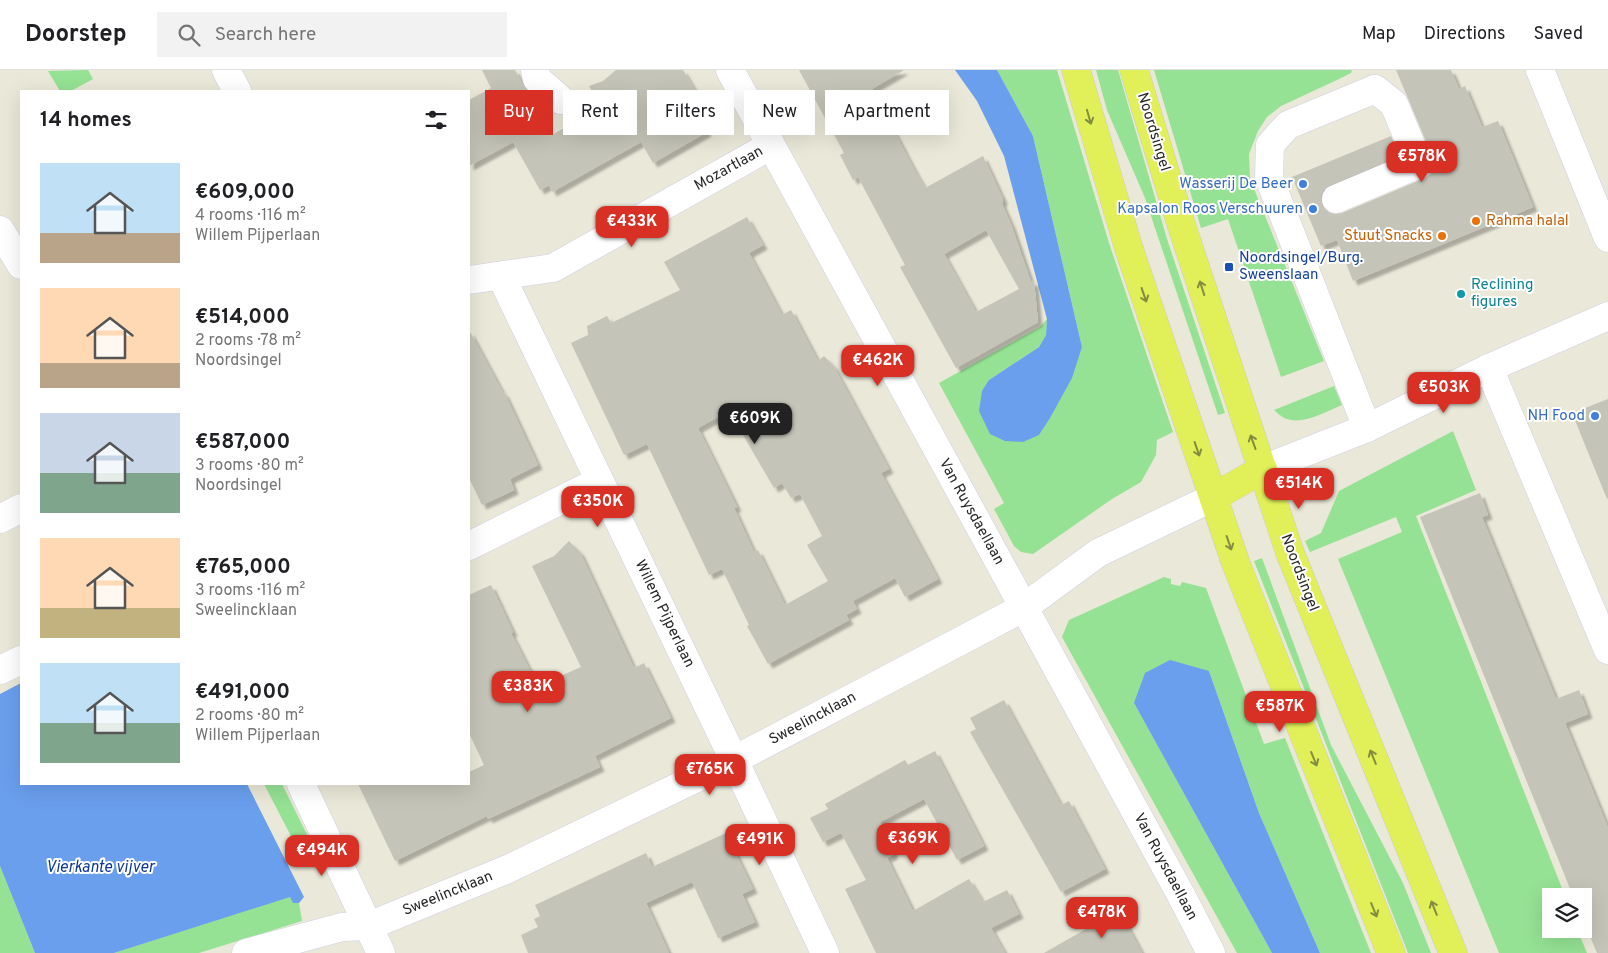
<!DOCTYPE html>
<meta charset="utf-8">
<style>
:root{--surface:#fff;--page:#f2f2f2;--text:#202124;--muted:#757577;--line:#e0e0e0;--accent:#d93025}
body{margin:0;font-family:Overpass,sans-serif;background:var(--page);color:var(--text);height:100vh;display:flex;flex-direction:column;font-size:19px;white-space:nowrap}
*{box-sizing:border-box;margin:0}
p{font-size:16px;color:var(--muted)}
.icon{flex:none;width:28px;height:28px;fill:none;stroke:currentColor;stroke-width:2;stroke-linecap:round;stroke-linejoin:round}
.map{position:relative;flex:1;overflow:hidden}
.sheet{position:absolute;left:20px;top:20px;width:450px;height:695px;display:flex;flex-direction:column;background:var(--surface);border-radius:0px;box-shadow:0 5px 20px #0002}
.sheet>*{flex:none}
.hud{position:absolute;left:485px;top:20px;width:475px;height:45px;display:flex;gap:10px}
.tools{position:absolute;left:1542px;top:818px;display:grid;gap:10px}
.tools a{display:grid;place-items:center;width:50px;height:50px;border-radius:0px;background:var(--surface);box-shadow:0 5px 20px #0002;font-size:25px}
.price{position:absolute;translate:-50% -42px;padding:0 11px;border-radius:10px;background:var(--accent);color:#fff;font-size:16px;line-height:32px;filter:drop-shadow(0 1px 2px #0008)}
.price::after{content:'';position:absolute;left:50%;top:30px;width:15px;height:11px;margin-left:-8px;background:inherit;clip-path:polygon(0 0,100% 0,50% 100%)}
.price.on{background:#222;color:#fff}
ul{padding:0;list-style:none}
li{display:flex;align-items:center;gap:15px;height:125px;padding:0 20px}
li span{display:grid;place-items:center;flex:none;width:140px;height:100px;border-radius:0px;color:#555}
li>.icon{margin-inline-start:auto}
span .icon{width:60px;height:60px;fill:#fffc;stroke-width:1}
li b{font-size:21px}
h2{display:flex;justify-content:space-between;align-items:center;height:60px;padding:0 20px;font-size:21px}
.chip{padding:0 18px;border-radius:0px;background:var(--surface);box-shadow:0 5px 20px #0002;font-size:18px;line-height:45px}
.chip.on{background:var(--accent);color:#fff}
header{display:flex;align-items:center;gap:30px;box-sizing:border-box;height:70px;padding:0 25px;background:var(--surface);border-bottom:1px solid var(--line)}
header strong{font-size:24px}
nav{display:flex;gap:28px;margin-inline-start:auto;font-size:18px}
.search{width:350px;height:45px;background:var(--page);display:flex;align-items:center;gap:12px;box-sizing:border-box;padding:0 18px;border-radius:0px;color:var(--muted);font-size:19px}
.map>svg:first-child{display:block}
.green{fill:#95e294}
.water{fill:#6a9fee}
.building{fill:#c5c4b8;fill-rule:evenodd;filter:url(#shadow)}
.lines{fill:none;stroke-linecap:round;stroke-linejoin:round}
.minor-casing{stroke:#d0cee1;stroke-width:29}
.major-casing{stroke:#cbcbcb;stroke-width:29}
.minor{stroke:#fff;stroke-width:28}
.major{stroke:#e1f058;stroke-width:28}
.oneway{stroke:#848c40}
.shop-dot{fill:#3f7fe0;stroke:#fff;stroke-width:2}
.food-dot{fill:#e8710a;stroke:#fff;stroke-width:2}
.transit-dot{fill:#1a4fb4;stroke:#fff;stroke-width:2}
.culture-dot{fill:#0f9aa8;stroke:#fff;stroke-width:2}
.labels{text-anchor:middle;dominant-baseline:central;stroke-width:4;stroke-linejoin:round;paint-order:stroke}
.street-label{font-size:15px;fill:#272727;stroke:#fff}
.shop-label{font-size:15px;fill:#366cbe;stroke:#fff;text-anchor:end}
.food-label{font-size:15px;fill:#c56008;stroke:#fff;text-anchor:start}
.transit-label{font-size:15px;fill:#164399;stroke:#fff;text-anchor:start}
.culture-label{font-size:15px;fill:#0d838f;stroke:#fff;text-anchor:start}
.water-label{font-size:16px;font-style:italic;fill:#0d3996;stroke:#fff}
</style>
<header>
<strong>Doorstep</strong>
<div class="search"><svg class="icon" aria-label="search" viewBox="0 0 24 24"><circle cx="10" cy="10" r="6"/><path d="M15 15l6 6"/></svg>Search here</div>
<nav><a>Map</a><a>Directions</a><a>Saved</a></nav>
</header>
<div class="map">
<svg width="1608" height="883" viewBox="0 0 1608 883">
<defs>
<filter id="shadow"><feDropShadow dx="4.5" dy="4.5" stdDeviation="1" flood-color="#0004"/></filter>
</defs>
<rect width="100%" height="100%" fill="#eae8d8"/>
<g class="green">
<path d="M88,0L93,9L71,21H60L48,1Z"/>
<path d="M997,0H1057L1109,173L1173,362L1157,370L1156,385L1141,412L1112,429L1033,484L1021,482L1014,476L994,439L1004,433L939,313L1040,257L1047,249L1046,265L1039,277L989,310L1039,365C1058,335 1071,310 1082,277L1033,66Z"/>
<path d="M1096,0H1118L1167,169L1225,343L1218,345L1158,167L1145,128L1107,40Z"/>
<path d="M1154,0H1352L1351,3L1339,9L1281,36L1267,47L1258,61L1249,84L1250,109L1324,291L1281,307L1228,149L1201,158Z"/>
<path d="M1334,316L1342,335C1325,342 1302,356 1284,348C1281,346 1277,343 1274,340Z"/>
<path d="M1453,361L1476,420L1416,446L1565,826H1551V859H1577L1587,883H1499L1338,489L1402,462L1396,447L1310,482L1305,471L1321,463L1339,421Z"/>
<path d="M1262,488L1331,675L1403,813L1431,883H1408L1254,491Z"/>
<path d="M1164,507L1171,509V514L1180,516L1182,512L1206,518L1264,674L1285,668L1371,883H1320L1259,743L1209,601L1134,633L1272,883H1237L1062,567L1069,550Z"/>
<path d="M264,714H282L319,789L306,795Z"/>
<path d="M0,796L35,883H0Z"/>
<path d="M290,826L293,832L299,833L302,851L199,883H114Z"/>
</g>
<g class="water">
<path d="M955,0H997L1033,66L1082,277L1072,308L1050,348L1039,365L1023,372L1005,371L990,364L979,341L982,321L989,310L1039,277L1046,265L1047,249L1004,86L977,31Z"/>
<path d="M1170,590L1209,601L1259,743L1320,883H1272L1134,633L1145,603Z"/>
<path d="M21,613V714H247L304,827L299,833H293L290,827L114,883H35L0,796V624Z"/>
</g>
<g class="building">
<path d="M482,0H515L550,66L601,37L589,16L603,11L616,0H683L706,39L699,49L707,62L653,93L641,72L552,122L549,115L540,120L513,72L469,96V30L491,18Z"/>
<path d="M799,0H904L872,19L916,103L925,118L983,86L1003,129L1002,134L1011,154L1031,212L1034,211L1038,252L956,298L900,197L905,195L882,152L858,107L853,110L840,85L844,83ZM986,160L1019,219L976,242L944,184Z"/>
<path d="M1396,0H1451L1459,19L1465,16L1482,57L1498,51L1533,137L1353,211L1337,170L1321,176L1292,107L1391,66L1399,86L1330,115L1323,120L1320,128L1322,135L1327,142L1335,144L1342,143L1425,108L1431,104L1434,96L1433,88Z"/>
<path d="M747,147L763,175L749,183L782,245L791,240L818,291L824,286L833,295L889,399L881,403L938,509L905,527L895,508L853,531L857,539L846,545L849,550L768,594L747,556L749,555L722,499L709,505L647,374L624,385L571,273L588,265L587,256L607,246L611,253L680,220L664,192ZM729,341L774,418L782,413L791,428L800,424L822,466L807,475L828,511L785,535L758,480L754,482L734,438L737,437L698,358Z"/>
<path d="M469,260L503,323L504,322L538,395L510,409L514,420L482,435L469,408Z"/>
<path d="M1608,329V428L1607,429L1572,343Z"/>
<path d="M1480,423L1488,445L1482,447L1556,629L1579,620L1588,644L1565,653L1608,758V883H1597L1584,852V826H1573L1420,447Z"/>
<path d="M569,471L580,482L634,598L644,593L671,648L595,686L600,697L488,749L487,746L395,791L358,714H469V702L484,695L469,663V525L491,515L513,562L511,563L538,616L581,597L532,496L554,486Z"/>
<path d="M1004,630L1061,735L1069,731L1105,799L1061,822L970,662L976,659L970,648Z"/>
<path d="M935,681L984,776L957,790L924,729L880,752L893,775V785L887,788L913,841L969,809L983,832L1007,820L1019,844L991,858L1005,883H876L845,819L866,810L841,763L823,772L810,748L828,739L825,734L905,690L908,695Z"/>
<path d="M726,763L753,819L742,824L755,852L718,868L692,812L646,833L669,883H528L521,865L538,857L534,849L540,846L535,835L646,783L652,797Z"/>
<path d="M1119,840L1142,883H1044Z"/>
</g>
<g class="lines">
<g class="minor-casing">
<g id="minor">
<path d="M226,0L237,21"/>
<path d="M535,0L537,9L561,30"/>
<path d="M730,0L1181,825L1211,883"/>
<path d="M1540,0L1608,168"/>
<path d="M1336,129L1419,94L1394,34L1375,19L1288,55L1270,75L1269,108L1367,358"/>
<path d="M0,160L21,195"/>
<path d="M501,206L734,690L825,883"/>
<path d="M469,210L553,198L770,76"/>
<path d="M1489,298L1608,580"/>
<path d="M1263,399L1367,358L1489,298L1608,246"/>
<path d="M0,449L21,438"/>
<path d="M469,476L599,411"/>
<path d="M0,600L21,590"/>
<path d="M301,714L381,883"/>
<path d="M246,883L342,857L369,856L508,799L734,690L896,605L1023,538L1098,483L1214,427"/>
</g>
</g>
<g class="major-casing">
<g id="major">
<path d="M1076,0L1129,179L1236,494L1391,883"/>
<path d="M1134,0L1181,154L1290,483L1453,883"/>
<path d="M1214,427L1263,399"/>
</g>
</g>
<use href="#minor" class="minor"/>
<use href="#major" class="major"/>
</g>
<defs><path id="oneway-shaft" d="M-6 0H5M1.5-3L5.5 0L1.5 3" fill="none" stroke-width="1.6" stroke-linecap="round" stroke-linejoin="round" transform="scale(1.25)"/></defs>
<g class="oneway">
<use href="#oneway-shaft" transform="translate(1089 47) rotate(74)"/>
<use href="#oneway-shaft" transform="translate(1202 218) rotate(-108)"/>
<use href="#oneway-shaft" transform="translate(1144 225) rotate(71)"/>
<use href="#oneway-shaft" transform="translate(1253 372) rotate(-110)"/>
<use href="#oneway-shaft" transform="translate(1197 379) rotate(71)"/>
<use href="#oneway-shaft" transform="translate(1229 473) rotate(71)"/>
<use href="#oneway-shaft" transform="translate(1373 687) rotate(-112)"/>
<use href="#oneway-shaft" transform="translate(1314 689) rotate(68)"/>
<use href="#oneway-shaft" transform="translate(1434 838) rotate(-112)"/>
<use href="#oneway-shaft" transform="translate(1374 840) rotate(68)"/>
</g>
<g class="shop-dot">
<circle cx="1303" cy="114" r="5"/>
<circle cx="1313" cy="139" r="5"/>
<circle cx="1595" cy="346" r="5"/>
</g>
<g class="food-dot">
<circle cx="1476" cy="151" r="5"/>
<circle cx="1442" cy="166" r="5"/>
</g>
<rect class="transit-dot" x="1224" y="192" width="10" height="10" rx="2.5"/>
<circle class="culture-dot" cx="1461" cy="224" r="5"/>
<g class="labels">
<g class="street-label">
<text transform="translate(1153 62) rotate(73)">Noordsingel</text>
<text transform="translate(729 99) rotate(-29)">Mozartlaan</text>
<text transform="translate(971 442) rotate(61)">Van Ruysdaellaan</text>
<text transform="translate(1299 503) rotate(69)">Noordsingel</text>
<text transform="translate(664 544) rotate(64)">Willem Pijperlaan</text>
<text transform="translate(813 649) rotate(-28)">Sweelincklaan</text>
<text transform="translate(1165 797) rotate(62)">Van Ruysdaellaan</text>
<text transform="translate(448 824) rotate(-22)">Sweelincklaan</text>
</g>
<g class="shop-label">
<text x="1293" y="114">Wasserij De Beer</text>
<text x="1303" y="139">Kapsalon Roos Verschuuren</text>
<text x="1585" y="346">NH Food</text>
</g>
<g class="food-label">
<text x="1486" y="151">Rahma halal</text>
<text x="1432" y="166" text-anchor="end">Stuut Snacks</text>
</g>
<g class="transit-label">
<text x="1239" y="188">Noordsingel/Burg.<tspan x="1239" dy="17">Sweenslaan</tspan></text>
</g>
<g class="culture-label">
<text x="1471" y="215">Reclining<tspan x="1471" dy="17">figures</tspan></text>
</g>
<g class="water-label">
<text x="100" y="798">Vierkante vijver</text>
</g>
</g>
</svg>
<div class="tools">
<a><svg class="icon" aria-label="layers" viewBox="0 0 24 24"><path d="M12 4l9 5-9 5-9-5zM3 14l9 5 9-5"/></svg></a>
</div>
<b class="price" style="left:1422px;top:113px">€578K</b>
<b class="price" style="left:632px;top:178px">€433K</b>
<b class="price" style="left:878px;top:317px">€462K</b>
<b class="price" style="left:1444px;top:344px">€503K</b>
<b class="price on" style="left:755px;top:375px">€609K</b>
<b class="price" style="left:1299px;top:440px">€514K</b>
<b class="price" style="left:598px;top:458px">€350K</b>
<b class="price" style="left:528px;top:643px">€383K</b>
<b class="price" style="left:1280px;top:663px">€587K</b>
<b class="price" style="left:710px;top:726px">€765K</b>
<b class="price" style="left:913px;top:795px">€369K</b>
<b class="price" style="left:760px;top:796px">€491K</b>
<b class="price" style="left:322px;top:807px">€494K</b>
<b class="price" style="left:1102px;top:869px">€478K</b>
<div class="hud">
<a class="chip on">Buy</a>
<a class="chip">Rent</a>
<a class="chip">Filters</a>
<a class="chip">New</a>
<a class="chip">Apartment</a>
</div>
<section class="sheet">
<h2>14 homes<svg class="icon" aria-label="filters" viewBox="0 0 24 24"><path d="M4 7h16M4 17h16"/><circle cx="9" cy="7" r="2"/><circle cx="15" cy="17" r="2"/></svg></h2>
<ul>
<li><span style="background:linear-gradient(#bfe0f5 70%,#b9a48a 0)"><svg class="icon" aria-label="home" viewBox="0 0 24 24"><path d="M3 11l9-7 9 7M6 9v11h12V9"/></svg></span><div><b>€609,000</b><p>4 rooms · 116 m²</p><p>Willem Pijperlaan</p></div></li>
<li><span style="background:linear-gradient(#ffd9b3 75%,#b9a48a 0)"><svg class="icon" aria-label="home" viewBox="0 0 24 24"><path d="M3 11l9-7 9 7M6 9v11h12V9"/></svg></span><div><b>€514,000</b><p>2 rooms · 78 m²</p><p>Noordsingel</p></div></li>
<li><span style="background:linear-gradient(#c9d6e8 60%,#7fa58c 0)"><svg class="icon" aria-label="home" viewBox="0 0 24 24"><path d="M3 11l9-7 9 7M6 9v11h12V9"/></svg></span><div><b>€587,000</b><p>3 rooms · 80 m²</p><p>Noordsingel</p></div></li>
<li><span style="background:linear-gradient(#ffd9b3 70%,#c2b280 0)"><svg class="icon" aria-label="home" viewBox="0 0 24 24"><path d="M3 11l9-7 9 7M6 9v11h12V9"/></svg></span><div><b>€765,000</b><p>3 rooms · 116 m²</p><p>Sweelincklaan</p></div></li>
<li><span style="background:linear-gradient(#bfe0f5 60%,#7fa58c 0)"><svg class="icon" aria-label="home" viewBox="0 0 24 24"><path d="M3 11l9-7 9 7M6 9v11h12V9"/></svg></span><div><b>€491,000</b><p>2 rooms · 80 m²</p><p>Willem Pijperlaan</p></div></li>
</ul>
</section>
</div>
